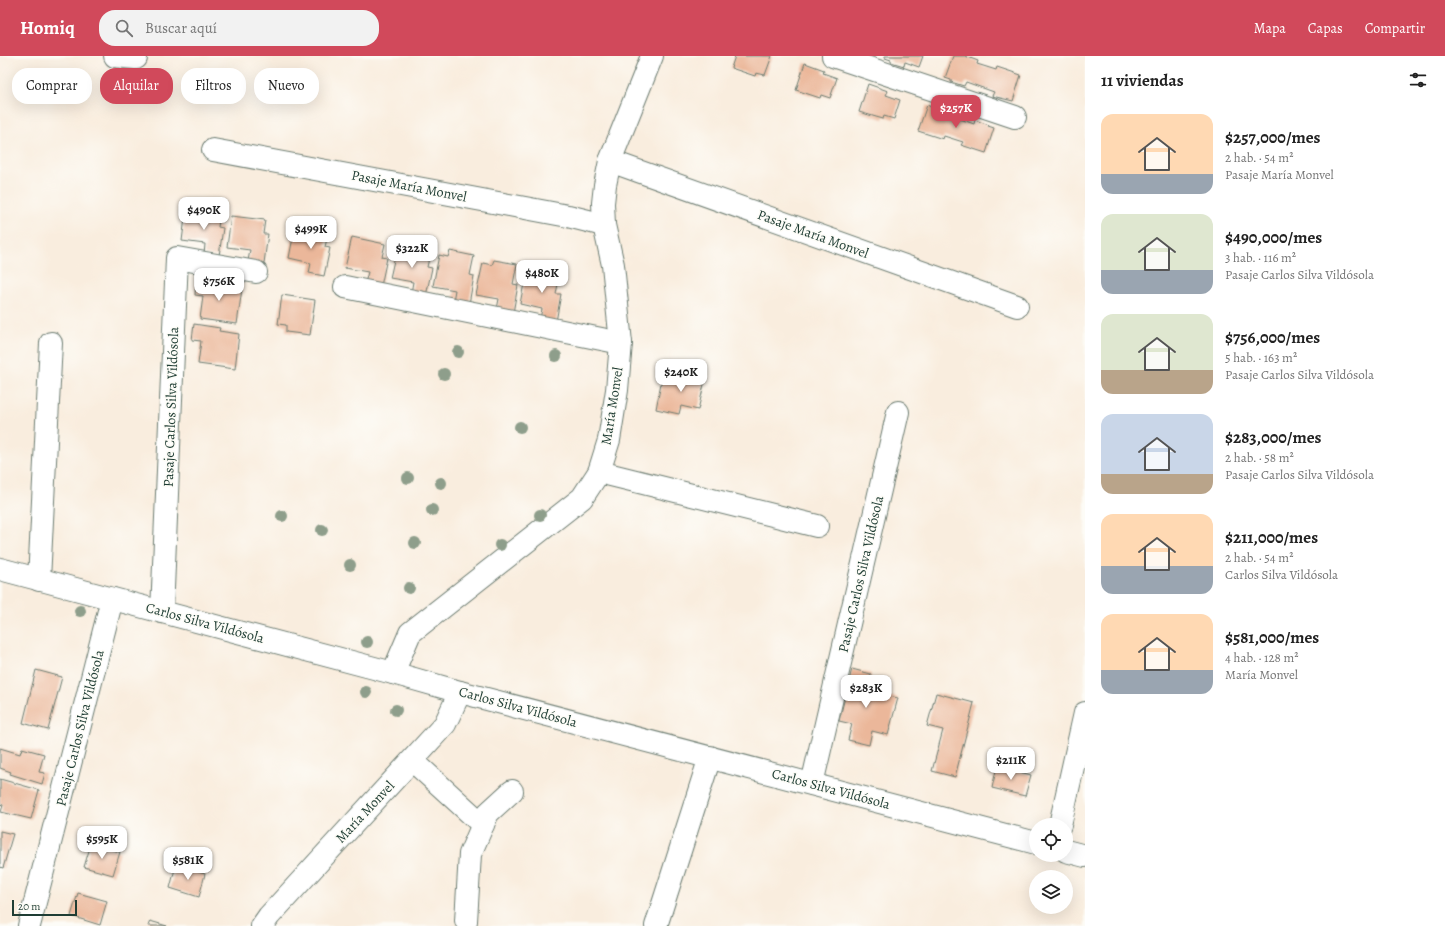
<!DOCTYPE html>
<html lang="es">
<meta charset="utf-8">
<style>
:root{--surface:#fff;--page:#f2f2f2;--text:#222;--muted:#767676;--accent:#d1495b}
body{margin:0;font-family:Alegreya,serif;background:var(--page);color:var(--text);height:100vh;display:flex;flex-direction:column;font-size:15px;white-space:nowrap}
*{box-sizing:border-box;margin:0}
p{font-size:13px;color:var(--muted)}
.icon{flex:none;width:22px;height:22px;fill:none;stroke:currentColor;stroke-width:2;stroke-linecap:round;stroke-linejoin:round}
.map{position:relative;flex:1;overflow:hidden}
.side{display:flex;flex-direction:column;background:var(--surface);width:360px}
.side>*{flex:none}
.guide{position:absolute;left:12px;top:12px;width:380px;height:36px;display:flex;gap:8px}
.buttons{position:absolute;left:1029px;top:762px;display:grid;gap:8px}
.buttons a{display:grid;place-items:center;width:44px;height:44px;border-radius:50%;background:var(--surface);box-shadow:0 4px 16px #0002;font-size:20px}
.scale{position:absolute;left:12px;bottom:10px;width:65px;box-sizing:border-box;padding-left:4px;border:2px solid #1f3d34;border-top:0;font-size:11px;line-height:14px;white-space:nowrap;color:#1f3d34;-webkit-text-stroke:3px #fdfcf7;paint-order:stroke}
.price{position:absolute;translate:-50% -34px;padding:0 9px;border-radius:8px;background:#fff;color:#222;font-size:13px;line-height:26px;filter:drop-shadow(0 1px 2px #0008)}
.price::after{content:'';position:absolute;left:50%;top:24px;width:12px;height:9px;margin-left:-6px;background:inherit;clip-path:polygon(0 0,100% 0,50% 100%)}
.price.current{background:var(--accent);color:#fff}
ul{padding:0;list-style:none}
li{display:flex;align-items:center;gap:12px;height:100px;padding:0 16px}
li span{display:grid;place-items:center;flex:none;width:112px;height:80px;border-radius:12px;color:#555}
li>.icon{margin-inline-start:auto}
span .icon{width:48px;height:48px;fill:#fffc;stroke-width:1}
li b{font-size:17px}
h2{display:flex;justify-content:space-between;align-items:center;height:48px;padding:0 16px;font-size:17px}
.tag{padding:0 14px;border-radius:16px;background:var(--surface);box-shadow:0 4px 16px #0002;font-size:14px;line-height:36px}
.tag.current{background:var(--accent);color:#fff}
header{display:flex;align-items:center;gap:24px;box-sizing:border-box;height:56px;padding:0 20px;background:var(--accent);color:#fff}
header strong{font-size:19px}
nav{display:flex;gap:22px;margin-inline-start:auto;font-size:14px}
.search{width:280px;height:36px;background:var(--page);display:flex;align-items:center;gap:10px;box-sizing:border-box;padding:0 14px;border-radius:16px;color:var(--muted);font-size:15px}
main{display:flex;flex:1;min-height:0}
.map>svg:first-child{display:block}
.building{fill:#ebb79a}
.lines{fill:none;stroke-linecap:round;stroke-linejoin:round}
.minor-casing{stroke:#6b7b70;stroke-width:24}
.minor{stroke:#fff;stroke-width:22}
.tree{fill:#8e9e8b}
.labels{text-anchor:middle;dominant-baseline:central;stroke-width:3;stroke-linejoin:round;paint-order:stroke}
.street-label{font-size:14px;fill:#1f3d34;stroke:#fdfcf7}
</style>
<header>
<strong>Homiq</strong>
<div class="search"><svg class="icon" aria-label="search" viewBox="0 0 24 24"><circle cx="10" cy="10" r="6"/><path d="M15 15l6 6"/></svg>Buscar aquí</div>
<nav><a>Mapa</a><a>Capas</a><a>Compartir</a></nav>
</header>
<main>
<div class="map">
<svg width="1085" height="870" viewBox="0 0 1085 870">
<rect width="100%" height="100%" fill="#fdfcf7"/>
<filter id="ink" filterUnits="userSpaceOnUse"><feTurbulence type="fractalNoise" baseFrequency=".025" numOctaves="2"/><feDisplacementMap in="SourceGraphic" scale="8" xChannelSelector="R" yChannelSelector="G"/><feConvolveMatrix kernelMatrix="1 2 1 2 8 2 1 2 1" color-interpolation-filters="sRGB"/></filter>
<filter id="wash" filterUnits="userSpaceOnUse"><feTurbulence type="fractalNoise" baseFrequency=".012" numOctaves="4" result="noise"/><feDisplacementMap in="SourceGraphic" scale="16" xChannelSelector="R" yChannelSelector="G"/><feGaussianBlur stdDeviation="0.9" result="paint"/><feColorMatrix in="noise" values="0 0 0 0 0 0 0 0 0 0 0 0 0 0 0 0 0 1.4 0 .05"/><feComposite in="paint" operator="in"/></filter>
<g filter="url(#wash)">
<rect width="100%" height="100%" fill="#f9edde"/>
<g id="blocks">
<g class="building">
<path d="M735,0H772L765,19L756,17L755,20L731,12Z"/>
<path d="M885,0H923L919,11L905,6L904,10L891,6V4L885,2Z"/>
<path d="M953,0H965L978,5L977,8L996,14L997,11L1021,19L1013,45L992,40L994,36L966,26L964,30L951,26V24L945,22Z"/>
<path d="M805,7L824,14L823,17L837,22L830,42L821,39L820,42L796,34Z"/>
<path d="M868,28L888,35L886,39L900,44L894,63L884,60L883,63L859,56Z"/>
<path d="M927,49L933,52L934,50L947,54L946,58L974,68L975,64L989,69L988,70L994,72L986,97L961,89L963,86L944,80L943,83L918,75Z"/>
<path d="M186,154L220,158L218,171L223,172L219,200L204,199L205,188L182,185Z"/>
<path d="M231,160L265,164L263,178H268L264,207L248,205L250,194L227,191Z"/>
<path d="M295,171L328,178L325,191L330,192L324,220L309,217L311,207L289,202Z"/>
<path d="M352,181L385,188L382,201L387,202L381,230L365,227L368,216L345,212Z"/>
<path d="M397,191L430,198L427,211L432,212L426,240L411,237L413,226L390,222Z"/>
<path d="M450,195L474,200L470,219L474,220L469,248L453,245L455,234L433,230L439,199L448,201Z"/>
<path d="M494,204L517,208L513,228L518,229L513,257L497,253L499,243L476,239L483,207L492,209Z"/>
<path d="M537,213L560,218L556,238H561L556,266L540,263L542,253L520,248L526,217L535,219Z"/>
<path d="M196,223L222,227L221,230L242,233L237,268L200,263L203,240L195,239Z"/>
<path d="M282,239L315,244L310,279L286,276V269L278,268Z"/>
<path d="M194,268L220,272L219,275L239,278L235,313L198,308L201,285L192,284Z"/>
<path d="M680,314L706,320L698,354L681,350L679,358L656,353L662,322L677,326Z"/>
<path d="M852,613L871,618L867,635L898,642L888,679L872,675L869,689L848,684L852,668L839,665Z"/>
<path d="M36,614L62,621L48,674L23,667Z"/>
<path d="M936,637L974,647L955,721L932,715L943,674L927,670Z"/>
<path d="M0,692L20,698L22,692L44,698L39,716L45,717L42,728L10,718L11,716L0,712Z"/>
<path d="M997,710L1031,719L1025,740L992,732Z"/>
<path d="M0,723L39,734L31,763L1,756L3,749L0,748Z"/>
<path d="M0,775L13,778L3,812L0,811Z"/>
<path d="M91,788L120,796L113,819L84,811Z"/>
<path d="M176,809L205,818L199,841L170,832Z"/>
<path d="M78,837L107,845L100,869L71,860Z"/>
<path d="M150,865L167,870H148Z"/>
</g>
</g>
</g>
<g filter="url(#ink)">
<use href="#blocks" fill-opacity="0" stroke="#6b7b70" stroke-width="1"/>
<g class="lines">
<g class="minor-casing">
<g id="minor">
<path d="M115,0L136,2"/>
<path d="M833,0L1015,61"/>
<path d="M213,94L568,160L604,169"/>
<path d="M610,105L1017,250"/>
<path d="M345,231L621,287"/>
<path d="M599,416L817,470"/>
<path d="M0,513L393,617L460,636L1036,787"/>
<path d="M39,524L51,287"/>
<path d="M162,556L177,202L256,216"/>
<path d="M393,617L410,577L582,442L599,416L609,384L617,334L621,287L613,209L604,169L603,147L605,129L610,105L652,0"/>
<path d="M413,705L483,769"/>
<path d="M812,728L898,356"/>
<path d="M1060,769L1085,657"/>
<path d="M1066,795L1085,800"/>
<path d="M466,865L470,798L488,757L512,735"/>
<path d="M29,870L112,543"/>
<path d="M262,870L269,860L445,668L460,636"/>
<path d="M656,870L710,701"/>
</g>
</g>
<use href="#minor" class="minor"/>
</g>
<g class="tree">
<circle cx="458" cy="296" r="6"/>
<circle cx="556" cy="300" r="6"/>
<circle cx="444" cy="318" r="6"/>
<circle cx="520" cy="371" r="6"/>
<circle cx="408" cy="422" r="6"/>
<circle cx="441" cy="427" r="6"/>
<circle cx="432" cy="454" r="6"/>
<circle cx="540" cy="459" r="6"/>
<circle cx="282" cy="460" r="6"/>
<circle cx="322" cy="474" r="6"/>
<circle cx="415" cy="487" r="6"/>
<circle cx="500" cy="489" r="6"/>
<circle cx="350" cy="509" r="6"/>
<circle cx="409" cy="532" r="6"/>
<circle cx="80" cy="555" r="6"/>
<circle cx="367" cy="586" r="6"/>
<circle cx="366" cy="636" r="6"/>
<circle cx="396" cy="654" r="6"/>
</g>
</g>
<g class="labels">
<g class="street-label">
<text transform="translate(409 130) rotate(11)">Pasaje María Monvel</text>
<text transform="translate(813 178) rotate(20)">Pasaje María Monvel</text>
<text transform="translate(612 350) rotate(-81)">María Monvel</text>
<text transform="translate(171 351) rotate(-88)">Pasaje Carlos Silva Vildósola</text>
<text transform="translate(861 518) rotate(-77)">Pasaje Carlos Silva Vildósola</text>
<text transform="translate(205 567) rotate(15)">Carlos Silva Vildósola</text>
<text transform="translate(518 651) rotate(15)">Carlos Silva Vildósola</text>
<text transform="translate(80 672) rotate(-76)">Pasaje Carlos Silva Vildósola</text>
<text transform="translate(831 733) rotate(15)">Carlos Silva Vildósola</text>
<text transform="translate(365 756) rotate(-47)">María Monvel</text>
</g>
</g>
</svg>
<div class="buttons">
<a><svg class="icon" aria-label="locate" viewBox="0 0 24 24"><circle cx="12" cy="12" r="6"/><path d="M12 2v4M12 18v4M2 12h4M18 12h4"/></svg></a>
<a><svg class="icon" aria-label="layers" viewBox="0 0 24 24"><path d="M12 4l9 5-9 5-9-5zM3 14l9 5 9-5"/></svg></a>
</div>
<div class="scale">20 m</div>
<b class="price current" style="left:956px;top:73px">$257K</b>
<b class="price" style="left:204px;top:175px">$490K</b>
<b class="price" style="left:311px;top:194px">$499K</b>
<b class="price" style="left:412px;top:213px">$322K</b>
<b class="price" style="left:542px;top:238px">$480K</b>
<b class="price" style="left:219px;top:246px">$756K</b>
<b class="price" style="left:681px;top:337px">$240K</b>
<b class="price" style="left:866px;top:653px">$283K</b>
<b class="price" style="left:1011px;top:725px">$211K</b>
<b class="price" style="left:102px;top:804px">$595K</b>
<b class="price" style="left:188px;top:825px">$581K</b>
<div class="guide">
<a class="tag">Comprar</a>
<a class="tag current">Alquilar</a>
<a class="tag">Filtros</a>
<a class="tag">Nuevo</a>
</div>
</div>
<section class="side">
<h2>11 viviendas<svg class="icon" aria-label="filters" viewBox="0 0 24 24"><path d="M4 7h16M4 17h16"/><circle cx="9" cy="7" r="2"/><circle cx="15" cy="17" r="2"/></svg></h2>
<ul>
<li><span style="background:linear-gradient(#ffd9b3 75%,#9aa5b1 0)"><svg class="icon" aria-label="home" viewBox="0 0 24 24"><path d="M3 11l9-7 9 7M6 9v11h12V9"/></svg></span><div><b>$257,000/mes</b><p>2 hab. · 54 m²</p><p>Pasaje María Monvel</p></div></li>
<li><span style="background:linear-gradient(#dfe7d0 70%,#9aa5b1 0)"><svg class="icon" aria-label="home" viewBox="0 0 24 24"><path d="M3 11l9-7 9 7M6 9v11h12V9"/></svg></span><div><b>$490,000/mes</b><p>3 hab. · 116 m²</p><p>Pasaje Carlos Silva Vildósola</p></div></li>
<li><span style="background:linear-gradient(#dfe7d0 70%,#b9a48a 0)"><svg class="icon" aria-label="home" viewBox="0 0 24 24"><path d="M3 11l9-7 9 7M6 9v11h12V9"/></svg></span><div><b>$756,000/mes</b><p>5 hab. · 163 m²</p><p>Pasaje Carlos Silva Vildósola</p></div></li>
<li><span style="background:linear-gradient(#c9d6e8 75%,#b9a48a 0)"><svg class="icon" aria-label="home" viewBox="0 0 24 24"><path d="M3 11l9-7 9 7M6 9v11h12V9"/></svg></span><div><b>$283,000/mes</b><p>2 hab. · 58 m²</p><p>Pasaje Carlos Silva Vildósola</p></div></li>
<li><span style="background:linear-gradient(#ffd9b3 65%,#9aa5b1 0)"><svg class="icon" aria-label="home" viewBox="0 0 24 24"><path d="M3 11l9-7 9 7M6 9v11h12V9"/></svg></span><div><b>$211,000/mes</b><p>2 hab. · 54 m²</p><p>Carlos Silva Vildósola</p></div></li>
<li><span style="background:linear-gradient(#ffd9b3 70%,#9aa5b1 0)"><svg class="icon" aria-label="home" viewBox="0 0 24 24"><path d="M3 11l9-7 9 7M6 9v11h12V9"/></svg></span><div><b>$581,000/mes</b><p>4 hab. · 128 m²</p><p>María Monvel</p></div></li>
</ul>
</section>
</main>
